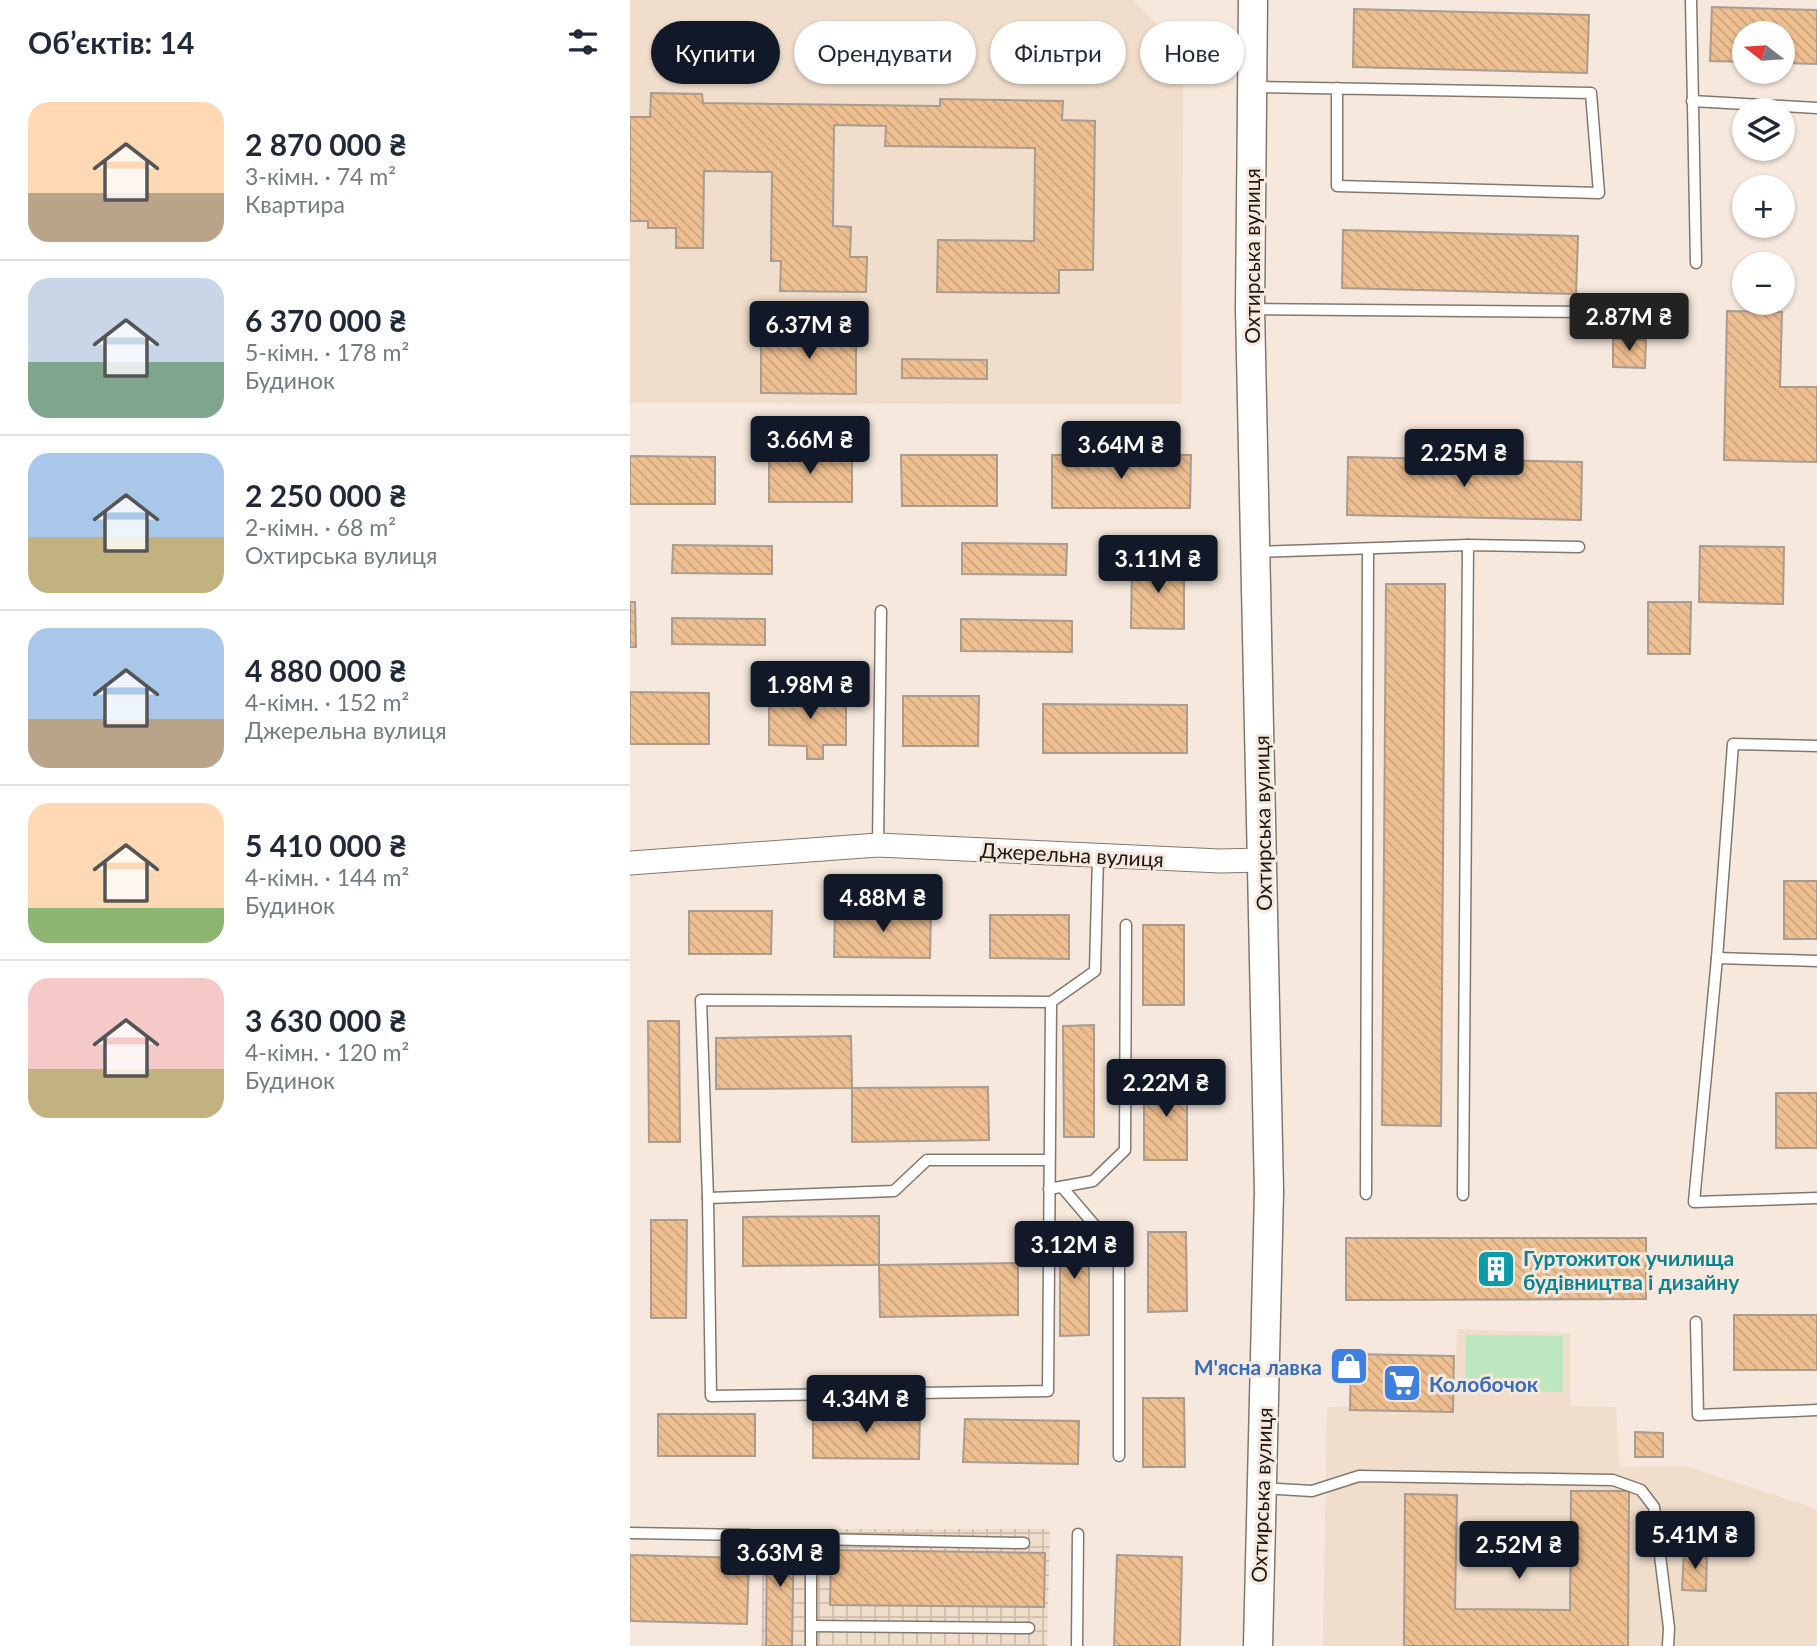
<!DOCTYPE html>
<html lang="uk">
<meta charset="utf-8">
<style>
:root{--surface:#fff;--page:#f6f6f7;--text:#1f2937;--muted:#747a83;--line:#e0e1e3;--accent:#111827}
body{margin:0;font-family:Lato,sans-serif;background:var(--page);color:var(--text);height:100vh;display:flex;flex-direction:column;font-size:26px;white-space:nowrap}
*{box-sizing:border-box;margin:0}
p{font-size:23px;color:var(--muted)}
.icon{flex:none;width:38px;height:38px;fill:none;stroke:currentColor;stroke-width:2;stroke-linecap:round;stroke-linejoin:round}
.map{position:relative;flex:1;overflow:hidden}
.sheet{display:flex;flex-direction:column;background:var(--surface);width:630px}
.sheet>*{flex:none}
.guide{position:absolute;left:21px;top:21px;width:665px;height:63px;display:flex;gap:14px}
.needle{width:46px;rotate:287deg}
.fabs{position:absolute;left:1102px;top:21px;display:grid;gap:14px}
.fabs a{display:grid;place-items:center;width:63px;height:63px;border-radius:50%;background:var(--surface);box-shadow:0 2px 5px #0004;font-size:35px}
.price{position:absolute;translate:-50% -60px;padding:0 16px;border-radius:7px;background:var(--accent);color:#fff;font-size:23px;line-height:46px;filter:drop-shadow(0 2px 4px #0008)}
.price::after{content:'';position:absolute;left:50%;top:42px;width:21px;height:16px;margin-left:-10px;background:inherit;clip-path:polygon(0 0,100% 0,50% 100%)}
.price.active{background:#222;color:#fff}
ul{padding:0;list-style:none}
li{display:flex;align-items:center;gap:21px;height:175px;padding:0 28px}
li+li{border-top:2px solid var(--line)}
li span{display:grid;place-items:center;flex:none;width:196px;height:140px;border-radius:21px;color:#555}
li>.icon{margin-inline-start:auto}
span .icon{width:84px;height:84px;fill:#fffc;stroke-width:1}
li b{font-size:30px}
h2{display:flex;justify-content:space-between;align-items:center;height:84px;padding:0 28px;font-size:30px}
.chip{padding:0 24px;border-radius:32px;background:var(--surface);box-shadow:0 2px 5px #0004;font-size:24px;line-height:63px}
.chip.active{background:var(--accent);color:#fff}
main{display:flex;flex:1;min-height:0}
.map>svg:first-child{display:block}
.industrial{fill:url(#industrial-grid)}
.built{fill:#f0ddcb}
.green{fill:#bfe7bf}
.building{fill:url(#building-back-hatch);stroke:#a89c90;stroke-width:2}
.lines{fill:none;stroke-linecap:round;stroke-linejoin:round}
.service-casing{stroke:#84786d;stroke-width:13}
.minor-casing{stroke:#84786d;stroke-width:25}
.tertiary-casing{stroke:#84786d;stroke-width:31}
.service{stroke:#fff;stroke-width:10}
.minor{stroke:#fff;stroke-width:23}
.tertiary{stroke:#fff;stroke-width:28}
.labels{text-anchor:middle;dominant-baseline:central;stroke-width:6;stroke-linejoin:round;paint-order:stroke}
.street-label{font-size:21px;fill:#1c1814;stroke:#f6e8dc}
.culture-label{font-size:21px;font-weight:bold;fill:#0d838f;stroke:#f6e8dc;text-anchor:start}
.shop-label{font-size:21px;font-weight:bold;fill:#366cbe;stroke:#f6e8dc;text-anchor:end}
</style>
<main>
<section class="sheet">
<h2>Об’єктів: 14<svg class="icon" aria-label="filters" viewBox="0 0 24 24"><path d="M4 7h16M4 17h16"/><circle cx="9" cy="7" r="2"/><circle cx="15" cy="17" r="2"/></svg></h2>
<ul>
<li><span style="background:linear-gradient(#ffd9b3 65%,#b9a48a 0)"><svg class="icon" aria-label="home" viewBox="0 0 24 24"><path d="M3 11l9-7 9 7M6 9v11h12V9"/></svg></span><div><b>2 870 000 ₴</b><p>3-кімн. · 74 m²</p><p>Квартира</p></div></li>
<li><span style="background:linear-gradient(#c9d6e8 60%,#7fa58c 0)"><svg class="icon" aria-label="home" viewBox="0 0 24 24"><path d="M3 11l9-7 9 7M6 9v11h12V9"/></svg></span><div><b>6 370 000 ₴</b><p>5-кімн. · 178 m²</p><p>Будинок</p></div></li>
<li><span style="background:linear-gradient(#a9c7e8 60%,#c2b280 0)"><svg class="icon" aria-label="home" viewBox="0 0 24 24"><path d="M3 11l9-7 9 7M6 9v11h12V9"/></svg></span><div><b>2 250 000 ₴</b><p>2-кімн. · 68 m²</p><p>Охтирська вулиця</p></div></li>
<li><span style="background:linear-gradient(#a9c7e8 65%,#b9a48a 0)"><svg class="icon" aria-label="home" viewBox="0 0 24 24"><path d="M3 11l9-7 9 7M6 9v11h12V9"/></svg></span><div><b>4 880 000 ₴</b><p>4-кімн. · 152 m²</p><p>Джерельна вулиця</p></div></li>
<li><span style="background:linear-gradient(#ffd9b3 75%,#8fb573 0)"><svg class="icon" aria-label="home" viewBox="0 0 24 24"><path d="M3 11l9-7 9 7M6 9v11h12V9"/></svg></span><div><b>5 410 000 ₴</b><p>4-кімн. · 144 m²</p><p>Будинок</p></div></li>
<li><span style="background:linear-gradient(#f6c9c9 65%,#c2b280 0)"><svg class="icon" aria-label="home" viewBox="0 0 24 24"><path d="M3 11l9-7 9 7M6 9v11h12V9"/></svg></span><div><b>3 630 000 ₴</b><p>4-кімн. · 120 m²</p><p>Будинок</p></div></li>
</ul>
</section>
<div class="map">
<svg width="1187" height="1646" viewBox="0 0 1187 1646">
<defs>
<pattern id="industrial-grid" width="8" height="8" patternUnits="userSpaceOnUse" patternTransform="scale(1.75)"><rect width="8" height="8" fill="#f0ddcb"/><path d="M0 4h8M4 0v8" fill="none" stroke="#cdbdad"/></pattern>
<pattern id="building-back-hatch" width="6" height="6" patternUnits="userSpaceOnUse" patternTransform="scale(1.75)"><rect width="6" height="6" fill="#eebf91"/><path d="M-1 5l2 2M0 0l6 6M5-1l2 2" fill="none" stroke="#cca37c"/></pattern>
</defs>
<rect width="100%" height="100%" fill="#f6e8dc"/>
<path class="industrial" d="M133,1529H420L417,1646H131Z"/>
<g class="built">
<path d="M0,0H503L553,50L552,404L0,403Z"/>
<path d="M827,1329L940,1333V1406L986,1407L989,1467L1056,1466L1187,1509V1646H693L697,1407L824,1403Z"/>
</g>
<path class="green" d="M836,1335L933,1336V1392L835,1391Z"/>
<g class="building">
<path d="M1082,7L1187,10V64L1153,63V33H1115V62L1080,61Z"/>
<path d="M724,9L959,15L957,73L723,67Z"/>
<path d="M21,93L72,94L73,103L310,106V99L433,101L432,120L465,121L463,270H429V293L307,292L308,240L404,241L405,148L255,146L256,126L204,125L203,226L221,227L220,257H237L236,292L150,291L151,261H141L142,172L74,171L73,248H46V228H18V221H0V117H20Z"/>
<path d="M713,230L948,236L946,294L712,288Z"/>
<path d="M1097,311L1152,312L1150,387H1187V462L1094,460Z"/>
<path d="M131,329H226V394L131,393Z"/>
<path d="M983,339L1016,340L1015,368L983,367Z"/>
<path d="M272,359L357,360V379L272,378Z"/>
<path d="M139,450L222,451V502H139Z"/>
<path d="M271,455H367V506H272Z"/>
<path d="M422,455H561L560,508H422Z"/>
<path d="M0,456L85,457V504H0Z"/>
<path d="M718,457L952,462L951,520L717,515Z"/>
<path d="M332,543L437,544L436,575L332,574Z"/>
<path d="M43,545L142,546V574L42,573Z"/>
<path d="M1070,546L1154,547L1153,604L1069,602Z"/>
<path d="M502,560L554,561V629L501,628Z"/>
<path d="M756,584H815L811,1126L752,1125Z"/>
<path d="M0,602H5L6,647H0Z"/>
<path d="M1018,602H1061L1060,654H1018Z"/>
<path d="M42,618L135,619V645L42,644Z"/>
<path d="M331,619L442,621V652L331,651Z"/>
<path d="M178,689H216V745H193V759H177V746L139,745V699H178Z"/>
<path d="M0,692L79,693V744H0Z"/>
<path d="M273,696H349L348,746H273Z"/>
<path d="M413,704L557,705V753H413Z"/>
<rect x="1154" y="881" width="33" height="58"/>
<path d="M205,910H301L300,958L204,957Z"/>
<path d="M59,911H142L141,954H59Z"/>
<path d="M360,915H439V959L360,958Z"/>
<rect x="513" y="925" width="41" height="80"/>
<path d="M18,1021H49L50,1142H19Z"/>
<path d="M464,1025V1137H434L433,1026Z"/>
<path d="M221,1036L222,1088L86,1089V1038Z"/>
<path d="M557,1077V1160H514V1078Z"/>
<path d="M358,1087L359,1140L222,1142V1088Z"/>
<rect x="1146" y="1093" width="41" height="55"/>
<path d="M249,1216V1265L113,1266V1217Z"/>
<path d="M21,1220H57L56,1318H21Z"/>
<path d="M430,1226H459V1335L430,1336Z"/>
<path d="M518,1232H556L557,1311L518,1312Z"/>
<path d="M716,1238H1016V1299L716,1300Z"/>
<path d="M388,1263V1315L250,1317L249,1265Z"/>
<rect x="1104" y="1315" width="83" height="55"/>
<path d="M721,1354L824,1356L823,1412L720,1410Z"/>
<path d="M513,1398H554L555,1467H513Z"/>
<path d="M183,1412L290,1413L289,1459L183,1458Z"/>
<rect x="28" y="1414" width="97" height="42"/>
<path d="M335,1419L449,1421L448,1464L333,1462Z"/>
<path d="M1005,1432L1033,1433V1457H1005Z"/>
<path d="M941,1491H999L998,1646H774L775,1494L827,1495L825,1609L940,1610Z"/>
<path d="M137,1533L164,1534L162,1646H136Z"/>
<path d="M201,1550L415,1553L414,1607L200,1605Z"/>
<path d="M1054,1551H1077L1076,1591L1052,1590Z"/>
<path d="M0,1555L119,1558L117,1624L0,1621Z"/>
<path d="M487,1555L552,1557L550,1646H484Z"/>
</g>
<g class="lines">
<g class="service-casing">
<g id="service">
<path d="M1061,0L1066,263"/>
<path d="M623,87L961,93L969,193L707,186V88"/>
<path d="M1062,101L1187,108"/>
<path d="M623,309L965,312"/>
<path d="M627,552L838,545L949,547"/>
<path d="M1187,746L1103,744L1087,958L1064,1202L1187,1198"/>
<path d="M248,845L251,611"/>
<path d="M1087,958L1187,961"/>
<path d="M421,1002L418,1391L81,1396L78,1198L71,1000L421,1002L465,971L468,856"/>
<path d="M432,1187L489,1254V1456"/>
<path d="M419,1189L463,1181L495,1150L496,925"/>
<path d="M736,1194L738,550"/>
<path d="M833,1195L838,545"/>
<path d="M78,1198L264,1191L297,1160H419"/>
<path d="M1066,1322L1068,1415L1187,1410"/>
<path d="M633,1488L682,1491L729,1476L983,1480L1011,1490L1024,1507L1039,1628L1038,1646"/>
<path d="M0,1533L119,1535"/>
<path d="M181,1626L399,1628"/>
<path d="M181,1646V1539L394,1543"/>
<path d="M447,1646L448,1534"/>
</g>
</g>
<g class="minor-casing">
<path id="minor" d="M0,863L248,845L590,861L633,860"/>
</g>
<g class="tertiary-casing">
<path id="tertiary" d="M623,0L620,309L639,1192L628,1646"/>
</g>
<use href="#service" class="service"/>
<use href="#minor" class="minor"/>
<use href="#tertiary" class="tertiary"/>
</g>
<defs>
<g id="building-square" transform="scale(2.0125)"><rect x="-9" y="-9" width="18" height="18" rx="4" fill="#0f9aa8" stroke="#f6e8dc"/><path d="M-4-6H4V6H1V3H-1V6H-4ZM-2.5-4.3h1.7v1.8h-1.7ZM.8-4.3h1.7v1.8H.8ZM-2.5-1h1.7V.8h-1.7ZM.8-1h1.7V.8H.8Z" fill="#fff"/></g>
<g id="shop-square" transform="scale(2.0125)"><rect x="-9" y="-9" width="18" height="18" rx="4" fill="#3f7fe0" stroke="#f6e8dc"/><path d="M-5-2.5h2.3a2.7 3.5 0 0 1 5.4 0H5L5.5 6h-11ZM-1.5-2.5h3a1.5 2.3 0 0 0-3 0Z" fill="#fff"/></g>
<g id="supermarket-square" transform="scale(2.0125)"><rect x="-9" y="-9" width="18" height="18" rx="4" fill="#3f7fe0" stroke="#f6e8dc"/><path d="M-6-5.5h2.5l.6 2H6L4.5 2H-2.5L-4.4-4H-6ZM-1.5 3.2a1.3 1.3 0 1 0 .1 0ZM3 3.2a1.3 1.3 0 1 0 .1 0Z" fill="#fff"/></g>
</defs>
<g fill-rule="evenodd">
<use href="#building-square" x="866" y="1269"/>
<use href="#shop-square" x="719" y="1366"/>
<use href="#supermarket-square" x="772" y="1383"/>
</g>
<g class="labels">
<g class="street-label">
<text transform="translate(621 256) rotate(-90)">Охтирська вулиця</text>
<text transform="translate(632 823) rotate(-91)">Охтирська вулиця</text>
<text transform="translate(442 854) rotate(3)">Джерельна вулиця</text>
<text transform="translate(631 1495) rotate(-88)">Охтирська вулиця</text>
</g>
<g class="culture-label">
<text x="893" y="1257">Гуртожиток училища<tspan x="893" dy="24">будівництва і дизайну</tspan></text>
</g>
<g class="shop-label">
<text x="692" y="1366">М'ясна лавка</text>
<text x="799" y="1383" text-anchor="start">Колобочок</text>
</g>
</g>
</svg>
<div class="fabs">
<a><svg class="needle" viewBox="-14 -14 28 28"><path d="M0-13l5 13h-10z" fill="#e53935"/><path d="M0 13l5-13h-10z" fill="#747a83"/></svg></a>
<a><svg class="icon" aria-label="layers" viewBox="0 0 24 24"><path d="M12 4l9 5-9 5-9-5zM3 14l9 5 9-5"/></svg></a>
<a>+</a>
<a>−</a>
</div>
<b class="price active" style="left:999px;top:353px">2.87M ₴</b>
<b class="price" style="left:179px;top:361px">6.37M ₴</b>
<b class="price" style="left:180px;top:476px">3.66M ₴</b>
<b class="price" style="left:491px;top:481px">3.64M ₴</b>
<b class="price" style="left:834px;top:489px">2.25M ₴</b>
<b class="price" style="left:528px;top:595px">3.11M ₴</b>
<b class="price" style="left:180px;top:721px">1.98M ₴</b>
<b class="price" style="left:253px;top:934px">4.88M ₴</b>
<b class="price" style="left:536px;top:1119px">2.22M ₴</b>
<b class="price" style="left:444px;top:1281px">3.12M ₴</b>
<b class="price" style="left:236px;top:1435px">4.34M ₴</b>
<b class="price" style="left:1065px;top:1571px">5.41M ₴</b>
<b class="price" style="left:889px;top:1581px">2.52M ₴</b>
<b class="price" style="left:150px;top:1589px">3.63M ₴</b>
<div class="guide">
<a class="chip active">Купити</a>
<a class="chip">Орендувати</a>
<a class="chip">Фільтри</a>
<a class="chip">Нове</a>
</div>
</div>
</main>
